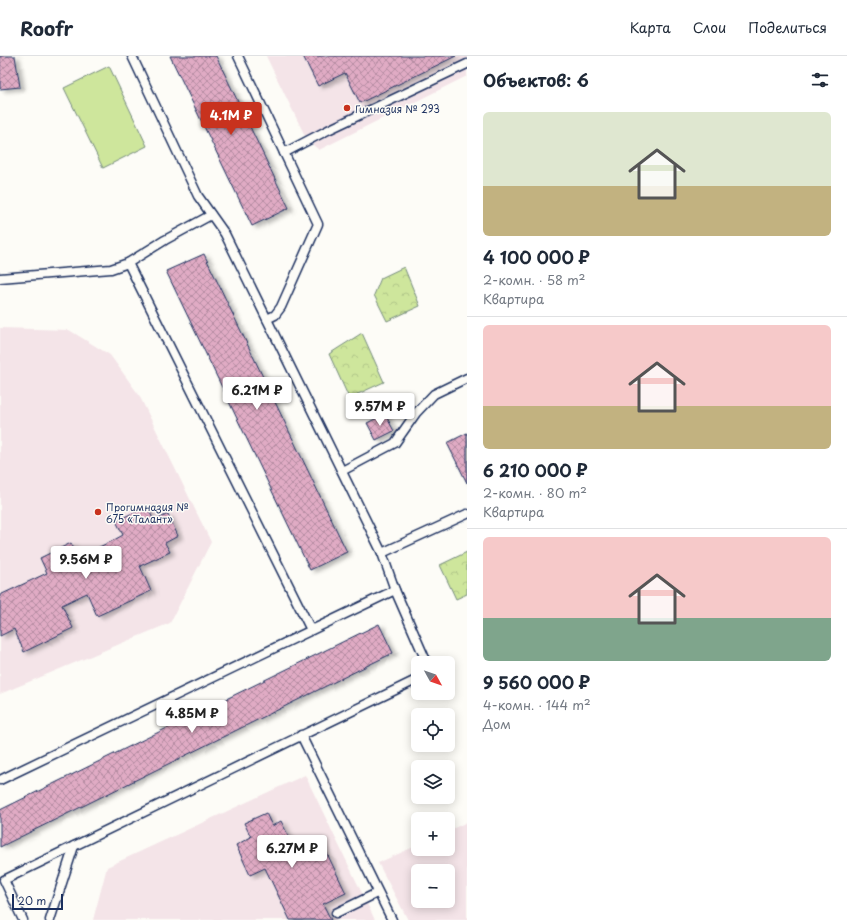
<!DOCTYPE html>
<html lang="ru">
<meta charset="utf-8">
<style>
:root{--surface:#fff;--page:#f6f6f7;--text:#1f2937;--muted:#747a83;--line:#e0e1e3;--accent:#c8321e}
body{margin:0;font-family:"Playpen Sans",sans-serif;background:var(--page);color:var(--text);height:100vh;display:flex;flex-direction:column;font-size:15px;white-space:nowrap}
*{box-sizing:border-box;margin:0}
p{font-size:13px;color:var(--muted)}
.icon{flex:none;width:22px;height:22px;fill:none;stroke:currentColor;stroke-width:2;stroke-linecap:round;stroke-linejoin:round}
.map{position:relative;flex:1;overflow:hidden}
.side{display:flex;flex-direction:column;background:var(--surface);width:380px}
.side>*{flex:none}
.needle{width:26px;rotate:130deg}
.buttons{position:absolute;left:411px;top:600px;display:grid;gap:8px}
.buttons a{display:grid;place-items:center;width:44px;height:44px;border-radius:6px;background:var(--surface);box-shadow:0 2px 10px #0003;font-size:20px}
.scale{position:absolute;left:12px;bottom:10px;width:51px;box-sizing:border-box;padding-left:4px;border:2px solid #1b2f5e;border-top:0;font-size:11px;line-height:14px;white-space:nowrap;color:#1b2f5e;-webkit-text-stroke:3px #fdfcf7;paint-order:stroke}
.price{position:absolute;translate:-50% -34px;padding:0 9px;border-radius:4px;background:#fff;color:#222;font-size:13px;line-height:26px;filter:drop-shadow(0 1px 2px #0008)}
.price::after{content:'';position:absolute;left:50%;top:24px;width:12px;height:9px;margin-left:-6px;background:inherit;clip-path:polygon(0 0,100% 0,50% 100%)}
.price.on{background:var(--accent);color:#fff}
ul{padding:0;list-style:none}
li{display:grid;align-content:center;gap:8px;height:212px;padding:0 16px}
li+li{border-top:1px solid var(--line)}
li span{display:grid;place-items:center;height:124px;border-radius:6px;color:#555}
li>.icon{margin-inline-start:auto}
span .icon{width:72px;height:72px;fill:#fffc;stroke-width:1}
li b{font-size:17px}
h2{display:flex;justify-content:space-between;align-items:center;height:48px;padding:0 16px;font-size:17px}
header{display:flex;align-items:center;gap:24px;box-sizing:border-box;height:56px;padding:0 20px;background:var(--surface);border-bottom:1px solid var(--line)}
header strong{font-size:19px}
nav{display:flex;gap:22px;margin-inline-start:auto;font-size:14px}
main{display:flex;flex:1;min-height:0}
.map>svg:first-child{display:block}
.built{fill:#f4e4e8;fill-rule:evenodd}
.green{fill:#cee69c;stroke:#748a7d}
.forest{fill:url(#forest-crowns);stroke:#748a7d}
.building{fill:url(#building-cross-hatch);stroke:#1b2f5e;filter:url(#shadow)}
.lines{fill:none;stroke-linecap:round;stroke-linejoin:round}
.service-casing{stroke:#1b2f5e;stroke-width:11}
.service{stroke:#fdfcf7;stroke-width:8}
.poi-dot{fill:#c8321e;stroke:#fdfcf7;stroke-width:1.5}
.labels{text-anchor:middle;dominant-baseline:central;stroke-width:3;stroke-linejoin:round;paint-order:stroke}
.poi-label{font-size:10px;fill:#1b2f5e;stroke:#fdfcf7;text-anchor:start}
</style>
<header>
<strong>Roofr</strong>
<nav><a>Карта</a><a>Слои</a><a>Поделиться</a></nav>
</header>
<main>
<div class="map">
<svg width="467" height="864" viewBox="0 0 467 864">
<defs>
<pattern id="forest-crowns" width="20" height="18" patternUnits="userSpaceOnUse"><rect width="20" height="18" fill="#cee69c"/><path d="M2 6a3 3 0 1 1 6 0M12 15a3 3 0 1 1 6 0" fill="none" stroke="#b0c689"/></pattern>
<pattern id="building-cross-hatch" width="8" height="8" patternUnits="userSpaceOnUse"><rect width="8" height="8" fill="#e0abc4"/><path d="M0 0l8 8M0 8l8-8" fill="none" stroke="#b58ca2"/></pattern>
<filter id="shadow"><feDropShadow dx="4.5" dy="2.5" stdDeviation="2" flood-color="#0004"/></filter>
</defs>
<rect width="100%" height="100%" fill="#fdfcf7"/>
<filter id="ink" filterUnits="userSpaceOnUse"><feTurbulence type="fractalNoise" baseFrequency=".025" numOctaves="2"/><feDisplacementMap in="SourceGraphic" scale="8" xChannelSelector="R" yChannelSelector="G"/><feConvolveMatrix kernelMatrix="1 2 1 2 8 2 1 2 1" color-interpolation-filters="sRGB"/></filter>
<g filter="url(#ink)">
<g class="built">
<path d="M266,0H467V20L319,94L307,84Z"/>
<path d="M0,272L69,274L110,299L139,339L211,486L170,567L0,638Z"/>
<path d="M305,719L375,864H93L107,811Z"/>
<path d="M467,766V864H408L378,807L418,789V793H448V775ZM418,815H448V845H418Z"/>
</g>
<path class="green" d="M109,10L147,90L103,112L64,32Z"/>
<g class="forest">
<path d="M404,211L420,250L387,265L374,239L381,222Z"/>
<path d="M362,277L384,326L349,342L329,298Z"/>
<path d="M467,496V538L456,543L440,509Z"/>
</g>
<g class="building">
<path d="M0,0H15L20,31L0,33Z"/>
<path d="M170,0H216L289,152L252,170Z"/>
<path d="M303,0H456L360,47L345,17L318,30Z"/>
<path d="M204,198L347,496L310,514L166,215Z"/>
<path d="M385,358L394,375L376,384L367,367Z"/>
<path d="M467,377V427L447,387Z"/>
<path d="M147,450L154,465L168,458L178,480L165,487L170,496L140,510L151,535L97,560L87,537L62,549L73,572L24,596L14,573L0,580V539L47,517L40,502L71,487L78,501L114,484L123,479L116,465Z"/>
<path d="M379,568L393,597L0,791V754Z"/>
<path d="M266,757L272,770L281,765L296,795L320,783L346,837L323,848L331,864H290L265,812L250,819L236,789L251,781L244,767Z"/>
</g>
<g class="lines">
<g class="service-casing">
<g id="service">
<path d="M132,0L198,140L225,178L382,497L395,534L427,607"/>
<path d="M238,0L318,168L281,251L275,259L267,263"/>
<path d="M284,97L328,74L467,8"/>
<path d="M211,159L165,184L128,207L311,574"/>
<path d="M0,222L111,213L128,207"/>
<path d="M342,415L395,387L416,357L434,338L467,322"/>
<path d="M382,497L467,458"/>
<path d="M301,679L392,864"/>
<path d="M0,724L395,534"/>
<path d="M336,857L377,837"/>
<path d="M23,864L4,824L418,623"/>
<path d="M50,864L74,790"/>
</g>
</g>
<use href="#service" class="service"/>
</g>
</g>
<g class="poi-dot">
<circle cx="347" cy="52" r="4"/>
<circle cx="98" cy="456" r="4"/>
</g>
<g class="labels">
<g class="poi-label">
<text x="355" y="52">Гимназия № 293</text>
<text x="106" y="450">Прогимназия №<tspan x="106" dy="12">675 «Талант»</tspan></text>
</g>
</g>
</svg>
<div class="buttons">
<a><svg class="needle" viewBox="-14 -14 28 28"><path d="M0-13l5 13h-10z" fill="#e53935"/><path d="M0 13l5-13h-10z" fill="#747a83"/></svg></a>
<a><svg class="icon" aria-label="locate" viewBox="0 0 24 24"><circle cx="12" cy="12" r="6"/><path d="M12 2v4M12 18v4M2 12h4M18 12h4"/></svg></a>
<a><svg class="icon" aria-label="layers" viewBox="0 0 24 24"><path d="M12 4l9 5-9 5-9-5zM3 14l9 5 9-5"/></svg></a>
<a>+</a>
<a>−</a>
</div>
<div class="scale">20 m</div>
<b class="price on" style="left:231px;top:80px">4.1M ₽</b>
<b class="price" style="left:257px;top:355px">6.21M ₽</b>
<b class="price" style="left:380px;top:371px">9.57M ₽</b>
<b class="price" style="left:86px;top:524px">9.56M ₽</b>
<b class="price" style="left:192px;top:678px">4.85M ₽</b>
<b class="price" style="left:292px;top:813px">6.27M ₽</b>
</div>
<section class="side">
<h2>Объектов: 6<svg class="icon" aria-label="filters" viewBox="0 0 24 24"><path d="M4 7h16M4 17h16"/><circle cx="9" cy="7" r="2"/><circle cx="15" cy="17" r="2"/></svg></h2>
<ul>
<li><span style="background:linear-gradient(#dfe7d0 60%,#c2b280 0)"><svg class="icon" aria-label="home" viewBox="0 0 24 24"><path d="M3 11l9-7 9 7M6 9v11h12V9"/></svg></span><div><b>4 100 000 ₽</b><p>2-комн. · 58 m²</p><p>Квартира</p></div></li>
<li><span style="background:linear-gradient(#f6c9c9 65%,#c2b280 0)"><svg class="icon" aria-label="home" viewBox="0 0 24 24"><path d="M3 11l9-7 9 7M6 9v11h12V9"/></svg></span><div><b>6 210 000 ₽</b><p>2-комн. · 80 m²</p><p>Квартира</p></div></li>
<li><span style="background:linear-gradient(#f6c9c9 65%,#7fa58c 0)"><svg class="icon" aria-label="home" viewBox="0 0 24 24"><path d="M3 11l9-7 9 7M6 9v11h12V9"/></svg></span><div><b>9 560 000 ₽</b><p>4-комн. · 144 m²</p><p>Дом</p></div></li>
</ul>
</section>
</main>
